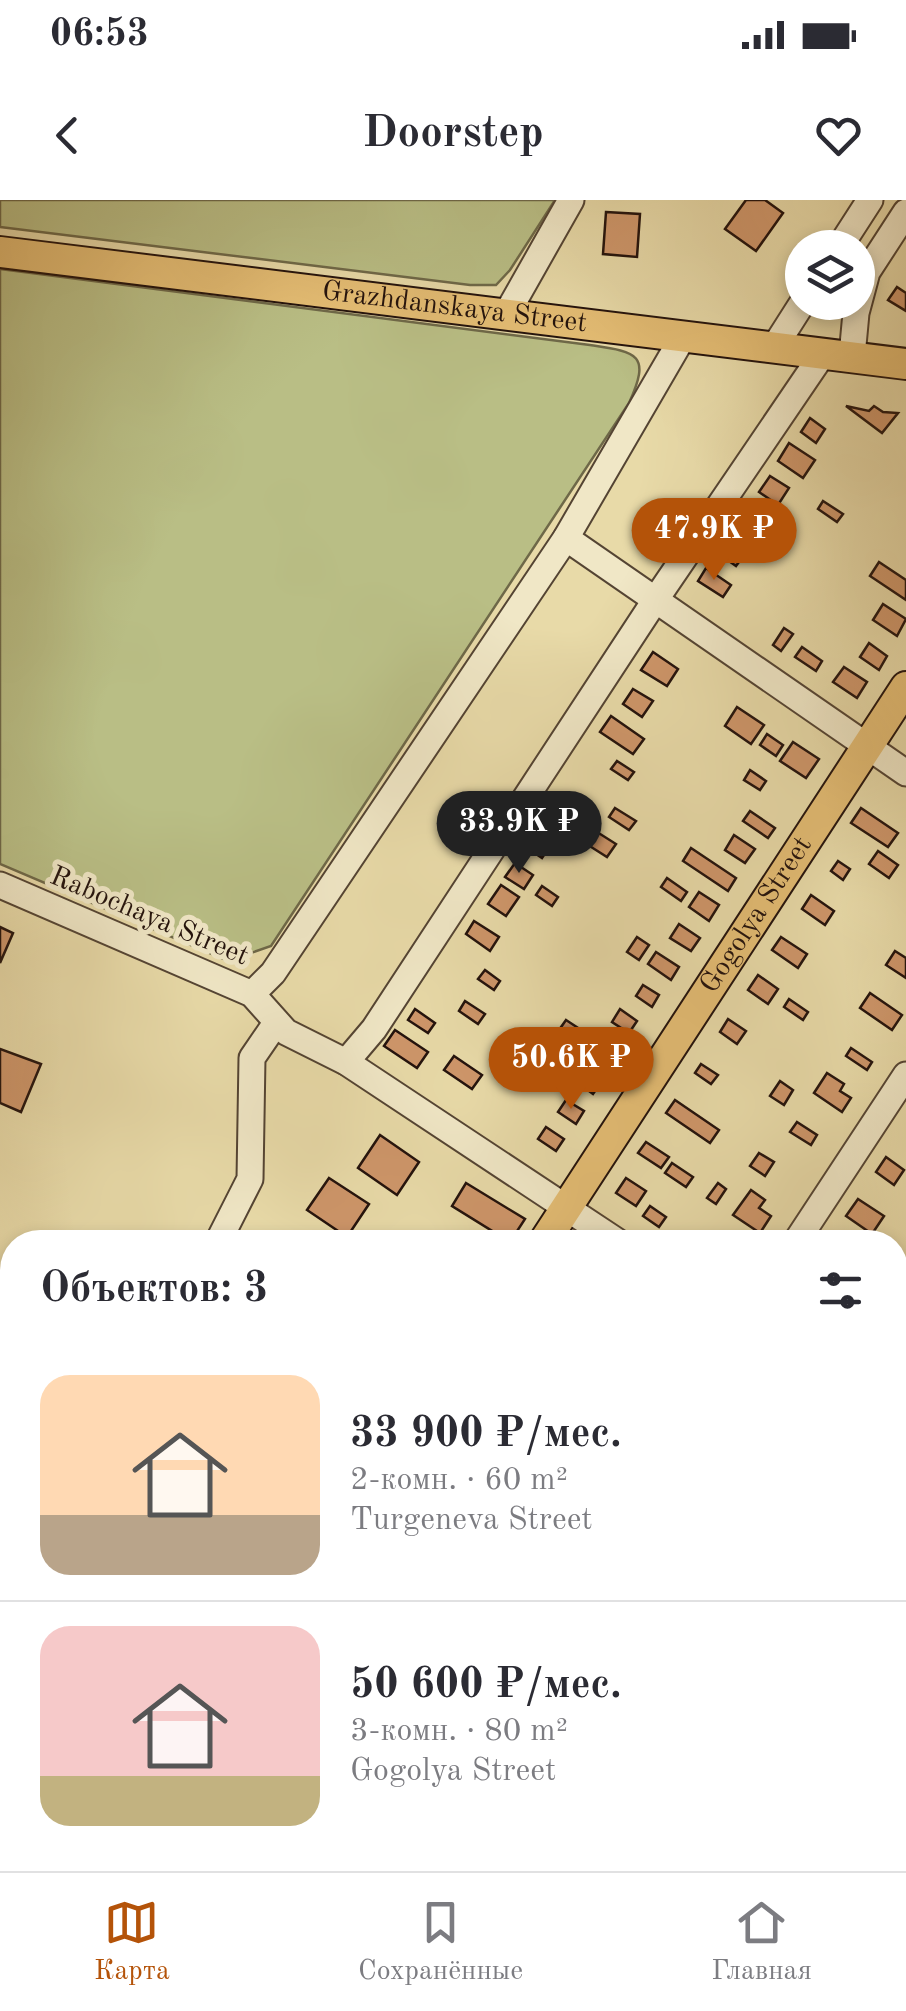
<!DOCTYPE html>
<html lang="ru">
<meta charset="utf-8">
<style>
:root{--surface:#fff;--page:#f7f7f7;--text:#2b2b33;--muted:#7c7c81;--line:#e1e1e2;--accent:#b45309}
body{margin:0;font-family:"Old Standard TT",serif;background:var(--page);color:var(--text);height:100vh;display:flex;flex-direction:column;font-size:38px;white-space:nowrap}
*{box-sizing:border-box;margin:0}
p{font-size:32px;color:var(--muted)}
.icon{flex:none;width:55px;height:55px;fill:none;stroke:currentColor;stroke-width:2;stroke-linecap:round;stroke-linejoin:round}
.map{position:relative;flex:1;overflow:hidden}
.side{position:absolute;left:0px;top:1030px;width:908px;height:642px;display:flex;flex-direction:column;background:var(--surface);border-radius:40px 40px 0 0;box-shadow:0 5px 15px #0003}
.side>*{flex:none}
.fabs{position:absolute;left:785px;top:30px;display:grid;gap:20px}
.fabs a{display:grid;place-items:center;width:90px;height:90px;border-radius:50%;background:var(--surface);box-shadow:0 5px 15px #0003;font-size:50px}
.price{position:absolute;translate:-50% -85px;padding:0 22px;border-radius:35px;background:var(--accent);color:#fff;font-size:32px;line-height:65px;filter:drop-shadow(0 2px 5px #0008)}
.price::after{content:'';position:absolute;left:50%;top:60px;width:30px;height:22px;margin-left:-15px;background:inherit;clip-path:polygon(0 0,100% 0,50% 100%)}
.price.current{background:#222;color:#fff}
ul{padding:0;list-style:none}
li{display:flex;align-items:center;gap:30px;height:250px;padding:0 40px}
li+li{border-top:2px solid var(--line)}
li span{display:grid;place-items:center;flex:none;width:280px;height:200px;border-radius:30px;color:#555}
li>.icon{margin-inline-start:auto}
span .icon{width:120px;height:120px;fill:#fffc;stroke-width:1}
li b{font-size:42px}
h2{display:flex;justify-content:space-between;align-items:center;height:120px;padding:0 40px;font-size:42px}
.status{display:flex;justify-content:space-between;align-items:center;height:70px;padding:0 50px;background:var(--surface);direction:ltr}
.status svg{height:28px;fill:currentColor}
header{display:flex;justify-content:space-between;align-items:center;height:130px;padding:0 40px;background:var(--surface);font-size:45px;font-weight:700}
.menu{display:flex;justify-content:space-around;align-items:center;height:140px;border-top:2px solid var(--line);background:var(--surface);font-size:28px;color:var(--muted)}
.menu a{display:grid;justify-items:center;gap:5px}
.menu .current{color:var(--accent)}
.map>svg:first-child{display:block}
.green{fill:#b9be85;stroke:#6e6848;stroke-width:2.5}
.building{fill:#ce966a;stroke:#23120c;stroke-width:2.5}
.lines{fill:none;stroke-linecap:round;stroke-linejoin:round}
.minor-casing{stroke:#544433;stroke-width:29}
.major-casing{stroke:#23120c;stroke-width:34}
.minor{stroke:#f0e7c6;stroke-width:25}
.major{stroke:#e4bd74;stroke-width:30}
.labels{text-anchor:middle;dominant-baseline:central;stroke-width:10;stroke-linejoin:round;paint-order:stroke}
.street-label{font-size:28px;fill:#23120c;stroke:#f0e7c6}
</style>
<div class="status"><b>06:53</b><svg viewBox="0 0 49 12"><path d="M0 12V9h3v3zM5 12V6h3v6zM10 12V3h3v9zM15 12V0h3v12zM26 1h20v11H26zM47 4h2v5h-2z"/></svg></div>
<header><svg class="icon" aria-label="back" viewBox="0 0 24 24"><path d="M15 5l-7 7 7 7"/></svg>Doorstep<svg class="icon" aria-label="heart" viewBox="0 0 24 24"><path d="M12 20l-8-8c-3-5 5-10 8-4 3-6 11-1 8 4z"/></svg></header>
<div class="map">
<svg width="906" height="1671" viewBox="0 0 906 1671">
<rect width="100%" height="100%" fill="#e8daa8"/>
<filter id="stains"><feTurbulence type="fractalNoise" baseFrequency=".002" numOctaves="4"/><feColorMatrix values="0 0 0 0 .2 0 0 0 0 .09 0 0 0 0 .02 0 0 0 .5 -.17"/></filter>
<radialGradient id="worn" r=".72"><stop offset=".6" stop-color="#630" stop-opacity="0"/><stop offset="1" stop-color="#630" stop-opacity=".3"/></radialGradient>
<g class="green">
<path d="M0,0H555L510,70L496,85H470L0,27Z"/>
<path d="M0,69L590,145C636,152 652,153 629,203L271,746L228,761L0,664Z"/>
</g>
<g class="building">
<path d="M746,0H765L783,13L756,51L725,29Z"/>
<path d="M606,12L640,14L637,57L603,54Z"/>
<path d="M897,87L906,93V111L888,100Z"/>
<path d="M846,206L869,211L874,206L883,212L898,213L882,233Z"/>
<path d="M810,218L825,229L816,243L801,232Z"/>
<path d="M789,243L815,260L803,278L778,261Z"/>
<path d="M770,276L789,288L778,305L759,292Z"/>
<path d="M823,301L843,314L837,322L818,309Z"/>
<path d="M748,312L766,323L757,338L739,326Z"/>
<path d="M726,343L744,355L736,366L719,354Z"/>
<path d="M879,362L906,380V400L870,376Z"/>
<path d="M706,368L731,385L723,397L698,381Z"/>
<path d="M883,404L906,419L897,436L873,420Z"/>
<path d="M784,428L793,434L781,451L773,445Z"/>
<path d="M869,443L887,456L879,470L860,457Z"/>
<path d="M802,447L822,461L816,471L795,457Z"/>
<path d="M653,452L678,469L667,486L641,470Z"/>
<path d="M844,467L867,482L857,498L833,482Z"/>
<path d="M633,489L653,501L642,517L623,504Z"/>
<path d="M737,507L764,525L751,544L725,526Z"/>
<path d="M611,516L644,539L633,554L600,532Z"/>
<path d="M767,534L783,545L776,556L760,545Z"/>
<path d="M793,542L819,559L806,578L780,561Z"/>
<path d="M617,561L634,572L628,580L611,569Z"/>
<path d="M750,570L766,581L760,590L744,580Z"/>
<path d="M615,608L636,621L629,630L609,617Z"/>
<path d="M861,608L898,633L888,647L851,623Z"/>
<path d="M750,611L775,628L768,638L743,621Z"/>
<path d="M536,628L554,640L542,658L524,646Z"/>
<path d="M597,632L616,644L607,657L588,645Z"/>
<path d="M734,635L755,649L745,663L725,650Z"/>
<path d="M691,648L736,678L728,691L683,661Z"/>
<path d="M878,651L898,665L889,678L869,664Z"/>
<path d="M838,661L850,669L843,680L831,671Z"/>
<path d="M515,663L533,675L524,689L505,677Z"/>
<path d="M667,678L687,692L681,701L661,687Z"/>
<path d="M501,685L519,697L506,716L488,704Z"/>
<path d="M542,686L558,697L552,706L536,695Z"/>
<path d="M699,692L719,705L709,721L689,707Z"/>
<path d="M811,695L834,711L825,725L802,709Z"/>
<path d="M474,721L499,737L490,751L466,734Z"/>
<path d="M679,724L700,738L691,751L670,738Z"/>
<path d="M0,727L13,733L0,763Z"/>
<path d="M637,737L649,745L639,760L627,752Z"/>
<path d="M781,737L807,754L798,768L772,750Z"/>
<path d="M895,751L906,758V778L886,765Z"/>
<path d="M656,752L679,767L671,780L648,764Z"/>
<path d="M485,770L500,781L494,790L478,779Z"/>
<path d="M758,775L778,789L768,804L748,790Z"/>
<path d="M643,785L659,795L652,807L636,796Z"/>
<path d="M870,793L902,815L892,830L860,808Z"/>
<path d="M789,799L808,812L803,820L784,807Z"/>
<path d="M465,801L485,814L478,824L459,811Z"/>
<path d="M415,809L435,823L428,833L408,820Z"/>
<path d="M620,809L637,821L629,833L612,822Z"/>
<path d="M728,819L746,831L737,844L720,832Z"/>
<path d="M566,820L592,837L585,848L559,830Z"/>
<path d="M395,830L428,852L417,868L384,846Z"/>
<path d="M851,848L872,862L867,870L846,856Z"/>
<path d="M0,849L41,864L21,912L0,903Z"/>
<path d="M454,856L482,875L472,889L444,870Z"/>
<path d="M701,864L718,875L711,884L695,873Z"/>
<path d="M588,867L604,878L593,894L577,882Z"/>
<path d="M827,873L844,884L840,891L851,898L842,912L814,893Z"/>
<path d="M780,881L793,890L784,905L770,896Z"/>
<path d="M566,900L584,911L576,924L558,912Z"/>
<path d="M675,900L719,930L710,943L666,913Z"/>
<path d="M797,922L817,935L811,945L790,932Z"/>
<path d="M546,927L564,939L556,951L538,939Z"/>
<path d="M380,935L419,962L397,995L358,968Z"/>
<path d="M646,942L669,957L661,968L638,953Z"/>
<path d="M759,953L774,962L765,976L750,966Z"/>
<path d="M886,957L904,970L894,985L876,972Z"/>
<path d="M672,963L693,977L686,987L665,973Z"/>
<path d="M329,978L369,1004L347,1037L307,1010Z"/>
<path d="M626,978L646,991L636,1006L616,993Z"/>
<path d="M466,983L525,1019L510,1042L452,1006Z"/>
<path d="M718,983L726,989L716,1004L707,998Z"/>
<path d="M751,990L765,1000L759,1008L771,1016L760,1033L733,1015Z"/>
<path d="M858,999L884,1016L872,1034L846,1016Z"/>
<path d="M650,1006L666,1017L659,1027L643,1016Z"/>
<path d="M901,1359L906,1362V1384L895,1377V1368Z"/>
<path d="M895,1400L906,1407V1416L895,1432Z"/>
<path d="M0,1550L12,1558V1580L8,1586L0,1581Z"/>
<path d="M43,1660H70L77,1665L73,1671H45L38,1667Z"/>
<path d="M430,1660H442L451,1666L448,1671H436L427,1665Z"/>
</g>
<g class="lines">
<g class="minor-casing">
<g id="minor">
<path d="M839,48L870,0"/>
<path d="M506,115L571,0"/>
<path d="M775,146L803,102"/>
<path d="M852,156L856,113L867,72L906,12"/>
<path d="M566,338L906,573"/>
<path d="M0,685L252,794L286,832L346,862L618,1042"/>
<path d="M252,794L273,773L566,338L684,135"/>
<path d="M346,862L374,829L656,399L824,152"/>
<path d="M218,1042L250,979L252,858L276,823"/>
<path d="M796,1042L906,875"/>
<path d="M895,1228L906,1235"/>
<path d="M895,1329L906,1313"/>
<path d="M0,1434L12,1416"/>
<path d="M653,1660L671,1671"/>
<path d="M382,1671L389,1660"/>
</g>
</g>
<g class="major-casing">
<g id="major">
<path id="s1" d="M0,52L906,164"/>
<path id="s2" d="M544,1042L906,487"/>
<path d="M119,1671L127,1660"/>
</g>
</g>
<use href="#minor" class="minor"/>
<use href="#major" class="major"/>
</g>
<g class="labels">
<g class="street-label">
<text stroke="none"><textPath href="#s1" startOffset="458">Grazhdanskaya Street</textPath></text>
<text stroke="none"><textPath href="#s2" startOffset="390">Gogolya Street</textPath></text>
<text transform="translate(149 717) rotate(23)">Rabochaya Street</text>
</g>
</g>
<rect width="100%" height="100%" filter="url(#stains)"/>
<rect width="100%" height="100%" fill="url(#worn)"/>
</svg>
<div class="fabs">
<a><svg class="icon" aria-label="layers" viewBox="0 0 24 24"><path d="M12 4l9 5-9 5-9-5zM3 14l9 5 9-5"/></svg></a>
</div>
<b class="price" style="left:714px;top:383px">47.9K ₽</b>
<b class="price current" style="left:519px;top:676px">33.9K ₽</b>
<b class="price" style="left:571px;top:912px">50.6K ₽</b>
<section class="side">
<h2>Объектов: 3<svg class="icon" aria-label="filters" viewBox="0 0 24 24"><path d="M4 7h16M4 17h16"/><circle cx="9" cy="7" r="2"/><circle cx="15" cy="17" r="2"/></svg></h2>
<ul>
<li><span style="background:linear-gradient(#ffd9b3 70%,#b9a48a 0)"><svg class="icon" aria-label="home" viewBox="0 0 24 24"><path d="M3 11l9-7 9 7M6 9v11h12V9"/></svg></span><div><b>33 900 ₽/мес.</b><p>2-комн. · 60 m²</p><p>Turgeneva Street</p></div></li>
<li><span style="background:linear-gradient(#f6c9c9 75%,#c2b280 0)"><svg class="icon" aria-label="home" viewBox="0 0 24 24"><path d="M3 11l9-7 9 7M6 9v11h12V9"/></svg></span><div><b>50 600 ₽/мес.</b><p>3-комн. · 80 m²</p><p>Gogolya Street</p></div></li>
</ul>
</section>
</div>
<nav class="menu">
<a class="current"><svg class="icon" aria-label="map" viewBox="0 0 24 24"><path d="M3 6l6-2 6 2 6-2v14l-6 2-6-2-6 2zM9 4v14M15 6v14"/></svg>Карта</a>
<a><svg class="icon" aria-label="saved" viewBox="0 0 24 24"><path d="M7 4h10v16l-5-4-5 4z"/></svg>Сохранённые</a>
<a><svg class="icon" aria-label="home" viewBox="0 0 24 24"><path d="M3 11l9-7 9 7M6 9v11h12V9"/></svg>Главная</a>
</nav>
